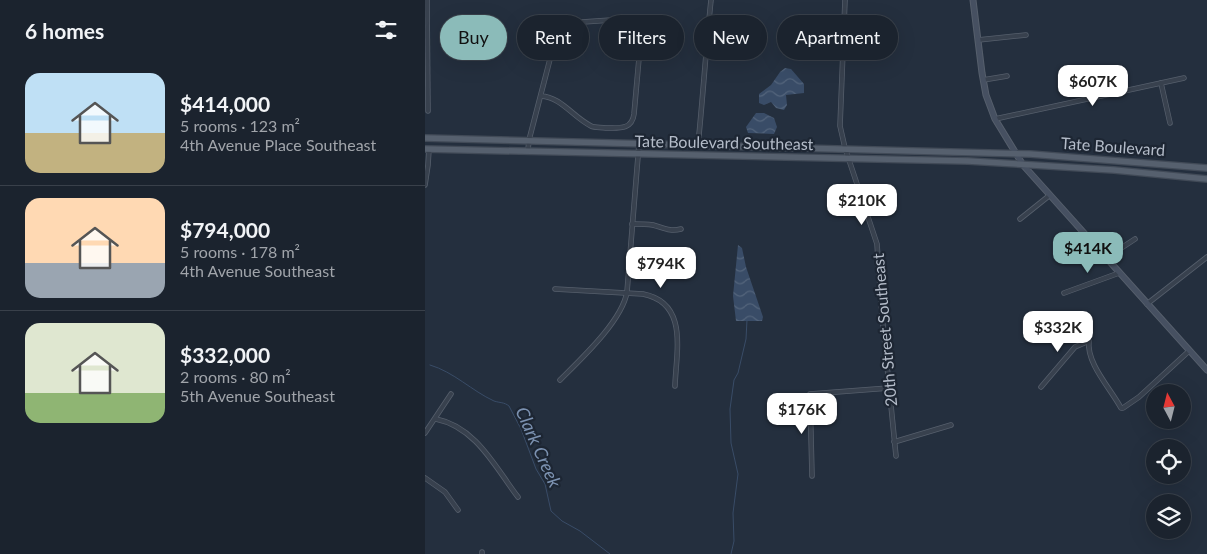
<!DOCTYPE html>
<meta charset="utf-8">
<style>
:root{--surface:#1b232e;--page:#242b36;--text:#f1f3f6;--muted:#a0a4aa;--line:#39404a;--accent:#8bbbb9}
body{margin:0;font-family:Lato,sans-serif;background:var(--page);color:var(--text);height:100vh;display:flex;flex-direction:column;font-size:19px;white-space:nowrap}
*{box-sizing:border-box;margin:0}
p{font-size:16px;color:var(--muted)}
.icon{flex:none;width:28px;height:28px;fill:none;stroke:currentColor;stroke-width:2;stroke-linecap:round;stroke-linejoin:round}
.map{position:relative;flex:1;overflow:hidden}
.drawer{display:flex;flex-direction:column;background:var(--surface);width:425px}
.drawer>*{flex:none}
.guide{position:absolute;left:15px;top:15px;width:475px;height:45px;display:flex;gap:10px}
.needle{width:32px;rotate:353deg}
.controls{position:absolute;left:721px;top:384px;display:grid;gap:10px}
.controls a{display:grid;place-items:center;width:45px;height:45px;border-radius:50%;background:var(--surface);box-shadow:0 5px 20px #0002,0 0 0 1px var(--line);font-size:25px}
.price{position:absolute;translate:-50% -42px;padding:0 11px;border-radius:10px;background:#fff;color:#222;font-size:16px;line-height:32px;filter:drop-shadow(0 1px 2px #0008)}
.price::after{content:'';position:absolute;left:50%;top:30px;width:15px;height:11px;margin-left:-8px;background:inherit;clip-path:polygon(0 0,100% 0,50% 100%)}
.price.selected{background:var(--accent);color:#111}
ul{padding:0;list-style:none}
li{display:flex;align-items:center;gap:15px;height:125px;padding:0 25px}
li+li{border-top:1px solid var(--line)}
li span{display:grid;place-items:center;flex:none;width:140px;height:100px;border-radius:15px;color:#555}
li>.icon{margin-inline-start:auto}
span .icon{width:60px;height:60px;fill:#fffc;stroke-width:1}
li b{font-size:21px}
h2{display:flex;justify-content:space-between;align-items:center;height:60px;padding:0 25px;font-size:21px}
.tag{padding:0 18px;border-radius:22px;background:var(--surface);box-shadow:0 5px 20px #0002,0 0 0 1px var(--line);font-size:18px;line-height:45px}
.tag.selected{background:var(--accent);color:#111}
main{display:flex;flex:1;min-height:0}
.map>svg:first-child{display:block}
.water{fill:url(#water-waves)}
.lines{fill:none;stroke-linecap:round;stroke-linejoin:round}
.stream{stroke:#394c67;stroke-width:1}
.street-casing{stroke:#565f6c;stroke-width:5.5}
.secondary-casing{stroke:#565f6c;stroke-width:7}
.primary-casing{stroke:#414a57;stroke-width:8}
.street{stroke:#38414e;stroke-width:4}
.secondary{stroke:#465061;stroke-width:5}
.primary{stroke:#56606e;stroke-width:5.5}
.labels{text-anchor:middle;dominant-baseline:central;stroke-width:4.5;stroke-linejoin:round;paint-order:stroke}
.street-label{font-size:16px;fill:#b4bcc9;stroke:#1d2633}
.water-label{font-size:18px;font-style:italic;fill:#7c92b1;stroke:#1d2633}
</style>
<main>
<section class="drawer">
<h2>6 homes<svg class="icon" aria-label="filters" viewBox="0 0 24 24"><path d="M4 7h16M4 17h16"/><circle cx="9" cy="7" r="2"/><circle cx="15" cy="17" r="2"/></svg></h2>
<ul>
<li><span style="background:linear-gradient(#bfe0f5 60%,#c2b280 0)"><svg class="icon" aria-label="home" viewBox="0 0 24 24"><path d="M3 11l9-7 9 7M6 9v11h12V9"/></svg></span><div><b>$414,000</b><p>5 rooms · 123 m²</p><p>4th Avenue Place Southeast</p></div></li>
<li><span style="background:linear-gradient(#ffd9b3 65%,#9aa5b1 0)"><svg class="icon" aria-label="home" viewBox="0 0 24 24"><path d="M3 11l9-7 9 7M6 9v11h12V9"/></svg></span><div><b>$794,000</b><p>5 rooms · 178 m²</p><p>4th Avenue Southeast</p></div></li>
<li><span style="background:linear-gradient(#dfe7d0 70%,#8fb573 0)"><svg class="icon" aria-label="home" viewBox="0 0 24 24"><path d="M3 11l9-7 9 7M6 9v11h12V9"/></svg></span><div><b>$332,000</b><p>2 rooms · 80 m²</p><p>5th Avenue Southeast</p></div></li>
</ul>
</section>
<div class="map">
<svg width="782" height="554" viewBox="0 0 782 554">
<defs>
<pattern id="water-waves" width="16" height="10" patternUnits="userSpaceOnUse" patternTransform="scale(1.25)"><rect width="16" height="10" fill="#394c67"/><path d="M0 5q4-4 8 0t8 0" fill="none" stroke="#53647b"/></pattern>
</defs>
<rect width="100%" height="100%" fill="#242f3e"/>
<g class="water">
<path d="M360,68L366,69L379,84V93L361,95L362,105L359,110L351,108L346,102L339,105L334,103V94L346,85L355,72Z"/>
<path d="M331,113H339L349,118L352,127L349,134L323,133L321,127Z"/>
<path d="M313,245L317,248L321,267L338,317L337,321H311L308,296Z"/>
</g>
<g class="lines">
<g class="stream">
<path d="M5,365C29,372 47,391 69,401C75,403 79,402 84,406L96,429L111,469L120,484L126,511L137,521L155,531L185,554"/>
<path d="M306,554L309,541L308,513L313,474L306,443L305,409L309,380L313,373L321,339L322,320"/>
</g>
<g class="street-casing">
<g id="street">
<path d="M2,0L3,111"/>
<path d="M420,0L415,126L420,148L452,244L457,315L471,456"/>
<path d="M553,40L601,35"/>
<path d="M558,80L582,76"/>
<path d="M736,83L745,123"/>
<path d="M570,119L759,78"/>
<path d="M273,145C278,96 281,48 286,0"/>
<path d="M103,150L104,140L131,36L136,27L143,23L201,19C211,21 215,26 216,36L209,114C207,130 194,128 181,128C176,127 170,128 166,126C148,117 136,97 116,96"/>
<path d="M0,185L3,165L4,149"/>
<path d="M595,219L625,195"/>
<path d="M207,224C214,224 221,224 228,225C239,228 245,232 256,229"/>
<path d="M681,258L710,239"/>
<path d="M130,289L218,294C264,303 251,352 250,386"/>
<path d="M639,293L694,273"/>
<path d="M722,304L782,257"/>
<path d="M135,380C156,359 197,321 202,292L214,144"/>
<path d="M616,387L650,347L664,341C661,363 686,389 696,408H698L714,397L764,351"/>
<path d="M11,419C51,427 70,467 93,497"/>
<path d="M0,433L26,394"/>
<path d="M469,442L526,425"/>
<path d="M387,476L385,394L464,388"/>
<path d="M0,478L20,492L33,510"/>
<path d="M57,552V554"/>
</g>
</g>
<g class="secondary-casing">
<path id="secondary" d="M548,0L557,73L561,95L570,119L598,165L782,370"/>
</g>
<g class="primary-casing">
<g id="primary">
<path d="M0,138L605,154L782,168"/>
<path d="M0,149L543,161L689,170L782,179"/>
</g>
</g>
<use href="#street" class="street"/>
<use href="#secondary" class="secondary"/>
<use href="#primary" class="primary"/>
</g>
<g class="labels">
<g class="street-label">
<text transform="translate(299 142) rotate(1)">Tate Boulevard Southeast</text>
<text transform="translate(688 146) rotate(4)">Tate Boulevard</text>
<text transform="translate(459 330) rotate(-95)">20th Street Southeast</text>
</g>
<g class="water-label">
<text transform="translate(114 447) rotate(66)">Clark Creek</text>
</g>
</g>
</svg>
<div class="controls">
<a><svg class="needle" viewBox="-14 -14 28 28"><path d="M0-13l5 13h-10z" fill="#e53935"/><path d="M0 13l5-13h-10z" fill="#a0a4aa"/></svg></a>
<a><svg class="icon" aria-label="locate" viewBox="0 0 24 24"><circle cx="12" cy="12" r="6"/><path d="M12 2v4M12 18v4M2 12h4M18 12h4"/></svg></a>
<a><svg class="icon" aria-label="layers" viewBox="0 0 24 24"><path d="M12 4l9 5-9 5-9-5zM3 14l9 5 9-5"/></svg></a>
</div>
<b class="price" style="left:668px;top:107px">$607K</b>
<b class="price" style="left:437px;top:226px">$210K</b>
<b class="price selected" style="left:663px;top:274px">$414K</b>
<b class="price" style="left:236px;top:289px">$794K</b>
<b class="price" style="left:633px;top:353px">$332K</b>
<b class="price" style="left:377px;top:435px">$176K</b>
<div class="guide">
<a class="tag selected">Buy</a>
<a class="tag">Rent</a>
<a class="tag">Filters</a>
<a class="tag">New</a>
<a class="tag">Apartment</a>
</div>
</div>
</main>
